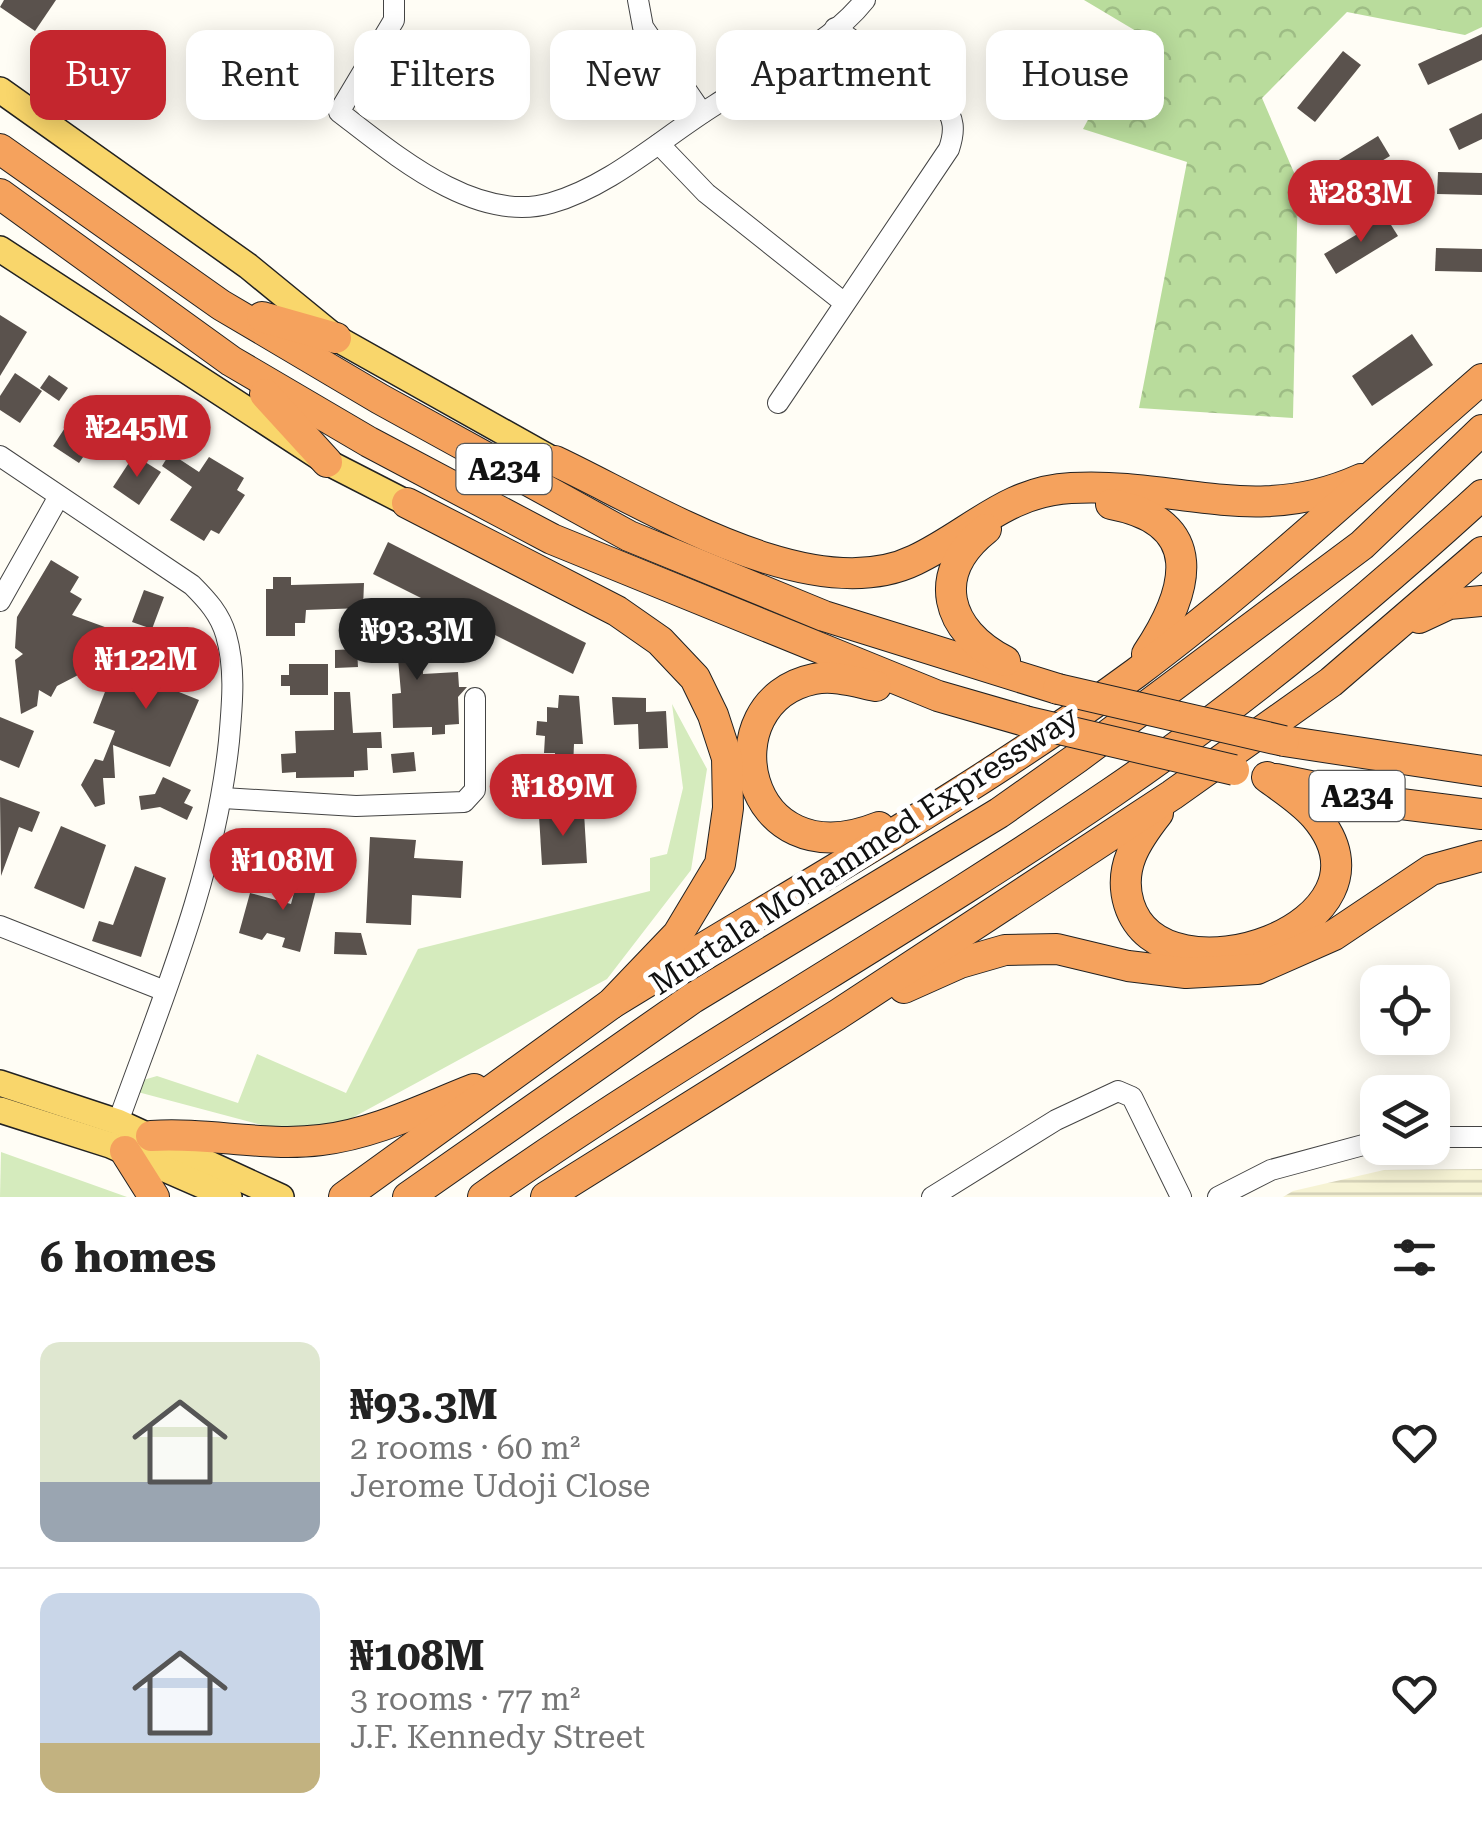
<!DOCTYPE html>
<meta charset="utf-8">
<style>
:root{--surface:#fff;--page:#f6f6f6;--text:#222;--muted:#767676;--line:#e0e0e0;--accent:#c4262e}
body{margin:0;font-family:"Roboto Serif",serif;background:var(--page);color:var(--text);height:100vh;display:flex;flex-direction:column;font-size:38px;white-space:nowrap}
*{box-sizing:border-box;margin:0}
p{font-size:32px;color:var(--muted)}
.icon{flex:none;width:55px;height:55px;fill:none;stroke:currentColor;stroke-width:2;stroke-linecap:round;stroke-linejoin:round}
.map{position:relative;height:1197px;overflow:hidden}
.sheet{display:flex;flex-direction:column;background:var(--surface);flex:1}
.sheet>*{flex:none}
.hud{position:absolute;left:30px;top:30px;width:1422px;height:90px;display:flex;gap:20px}
.fabs{position:absolute;left:1360px;top:965px;display:grid;gap:20px}
.fabs a{display:grid;place-items:center;width:90px;height:90px;border-radius:20px;background:var(--surface);box-shadow:0 5px 25px #0003;font-size:50px}
.price{position:absolute;translate:-50% -85px;padding:0 22px;border-radius:35px;background:var(--accent);color:#fff;font-size:32px;line-height:65px;filter:drop-shadow(0 2px 5px #0008)}
.price::after{content:'';position:absolute;left:50%;top:60px;width:30px;height:22px;margin-left:-15px;background:inherit;clip-path:polygon(0 0,100% 0,50% 100%)}
.price.selected{background:#222;color:#fff}
ul{padding:0;list-style:none}
li{display:flex;align-items:center;gap:30px;height:250px;padding:0 40px}
li+li{border-top:2px solid var(--line)}
li span{display:grid;place-items:center;flex:none;width:280px;height:200px;border-radius:20px;color:#555}
li>.icon{margin-inline-start:auto}
span .icon{width:120px;height:120px;fill:#fffc;stroke-width:1}
li b{font-size:42px}
h2{display:flex;justify-content:space-between;align-items:center;height:120px;padding:0 40px;font-size:42px}
.chip{padding:0 35px;border-radius:20px;background:var(--surface);box-shadow:0 5px 25px #0003;font-size:35px;line-height:90px}
.chip.selected{background:var(--accent);color:#fff}
.map>svg:first-child{display:block}
.farmland{fill:url(#farmland-rules)}
.green{fill:#d5ebbd}
.forest{fill:url(#forest-crowns)}
.building{fill:#5a524d}
.lines{fill:none;stroke-linecap:round;stroke-linejoin:round}
.minor-casing{stroke:#444;stroke-width:22}
.major-casing{stroke:#222;stroke-width:28}
.highway-casing{stroke:#222;stroke-width:32}
.minor{stroke:#fff;stroke-width:20}
.major{stroke:#f9d66b;stroke-width:25}
.highway{stroke:#f5a25d;stroke-width:30}
.highway-bridge-casing{stroke:#222;stroke-width:32;stroke-linecap:butt}
.highway-bridge{stroke:#f5a25d;stroke-width:30}
.labels{text-anchor:middle;dominant-baseline:central;stroke-width:10;stroke-linejoin:round;paint-order:stroke}
.shield{fill:#fff;stroke:#585858;stroke-width:2.5}
.shield-label{font-size:30px;font-weight:bold;fill:#111}
.street-label{font-size:32px;fill:#111;stroke:#fff}
</style>
<div class="map">
<svg width="1482" height="1197" viewBox="0 0 1482 1197">
<defs>
<pattern id="farmland-rules" width="6" height="5" patternUnits="userSpaceOnUse" patternTransform="scale(2.5)"><rect width="6" height="5" fill="#f6f3d4"/><path d="M0 2.5h6" fill="none" stroke="#d2cfb5"/></pattern>
<pattern id="forest-crowns" width="20" height="18" patternUnits="userSpaceOnUse" patternTransform="scale(2.5)"><rect width="20" height="18" fill="#b9dc9c"/><path d="M2 6a3 3 0 1 1 6 0M12 15a3 3 0 1 1 6 0" fill="none" stroke="#9ebc85"/></pattern>
</defs>
<rect width="100%" height="100%" fill="#fffdf5"/>
<path class="farmland" d="M1482,1169V1197H1283L1293,1191L1384,1170Z"/>
<g class="green">
<path d="M672,704L707,769L691,870L607,979L341,1124L288,1132L119,1087L157,1076L238,1103L257,1054L346,1093L418,949L650,891V858L667,854L683,788Z"/>
<path d="M1,1152L127,1197H0Z"/>
</g>
<path class="forest" d="M1084,0H1482V27L1465,35L1347,12L1262,98L1298,182L1293,418L1139,408L1187,162L1083,129L1136,31Z"/>
<g class="building">
<path d="M4,0H56L35,31L0,7Z"/>
<path d="M1482,34V60L1428,85L1418,64Z"/>
<path d="M1343,51L1361,65L1315,122L1297,108Z"/>
<path d="M1482,113V139L1459,150L1449,129Z"/>
<path d="M1378,136L1390,156L1328,193L1316,174Z"/>
<path d="M1438,172L1482,173V195L1437,194Z"/>
<path d="M1386,217L1398,236L1336,274L1324,254Z"/>
<path d="M1436,248L1482,249V272L1435,271Z"/>
<path d="M0,315L27,332L0,376Z"/>
<path d="M1412,334L1433,365L1372,406L1352,376Z"/>
<path d="M15,373L42,391L20,423L0,410V396Z"/>
<path d="M49,375L68,388L59,401L40,388Z"/>
<path d="M74,414L101,431L79,463L53,446Z"/>
<path d="M109,415L127,428L118,441L100,428Z"/>
<path d="M170,453L199,472L209,457L244,478L237,490L245,495L219,534L211,530L204,541L170,520L192,487L162,466Z"/>
<path d="M134,455L161,472L139,505L113,487Z"/>
<path d="M388,542L586,643L573,674L373,574Z"/>
<path d="M51,560L79,577L70,592L82,599L72,615L113,630L104,654L79,645L82,673L57,686L51,697L39,690L37,706L21,714L15,660L23,654L15,648L17,617Z"/>
<path d="M273,577H291V585L364,583L363,608L306,610L305,623H295V636H266V589H273Z"/>
<path d="M144,590L164,597L152,629L132,622Z"/>
<path d="M377,619L382,632L424,633L423,674L458,672L459,687H467L458,697L459,724L445,725V734L432,735V727L393,728L392,694L401,693L397,647L379,653L377,646L368,649L360,624Z"/>
<path d="M155,631L196,645L179,692L199,700L170,767L113,745L115,778H103L105,804L95,807L81,785L95,759L103,761L115,731L93,723L108,684L130,692Z"/>
<path d="M357,649L358,667L335,668V650Z"/>
<path d="M289,664H328V695H290V686H281V675H289Z"/>
<path d="M334,692H350L353,733L381,732L382,748H367L368,770L354,771V777L296,778V772L282,773L281,754L296,753L295,731L334,730Z"/>
<path d="M559,695L579,696L583,744H574L573,768L555,767V753H544L545,736L536,735L537,721L547,722V707L558,708Z"/>
<path d="M612,697L646,698V712L666,711L668,748L639,749L638,724L614,725Z"/>
<path d="M0,717L34,731L19,768L0,760Z"/>
<path d="M414,752L416,771L393,773L391,754Z"/>
<path d="M502,761L533,763L532,777L502,776Z"/>
<path d="M163,777L191,790L184,803L193,807L187,820L160,807L141,810L139,796L155,794Z"/>
<path d="M0,797L40,812L32,832L19,827L1,876Z"/>
<path d="M584,813L587,863L542,865L539,816Z"/>
<path d="M61,826L106,845L84,909L34,888Z"/>
<path d="M270,828L308,837L299,871L261,862Z"/>
<path d="M370,837L416,840L414,858L463,861L461,898L412,895L411,925L366,923Z"/>
<path d="M135,866L166,878L141,957L92,941L99,921L113,925Z"/>
<path d="M301,866L321,871L300,952L282,947L285,938L267,933L262,940L239,933L250,893L291,904Z"/>
<path d="M335,932L361,933L367,955L334,954Z"/>
</g>
<g class="lines">
<g class="minor-casing">
<g id="minor">
<path d="M394,0V20L339,112C394,154 476,225 551,203C611,186 662,138 715,105C764,73 828,47 865,0"/>
<path d="M638,0L643,27L702,113"/>
<path d="M659,144L706,193L842,301"/>
<path d="M778,403L949,149C955,131 955,118 942,103L835,28"/>
<path d="M0,456L192,585C207,600 220,614 226,635C236,670 232,705 229,741C215,875 163,997 118,1122"/>
<path d="M0,601L58,498"/>
<path d="M223,798L356,806L464,802L475,790V698"/>
<path d="M0,926L165,991"/>
<path d="M1432,1137H1482"/>
<path d="M932,1197L1056,1120L1118,1091L1132,1097L1181,1197"/>
<path d="M1218,1197L1271,1170L1378,1141"/>
</g>
</g>
<g class="major-casing">
<g id="major">
<path d="M0,90L248,266L336,338L555,461"/>
<path d="M0,249L327,462L407,503"/>
<path d="M0,1083L118,1122L281,1197"/>
<path d="M0,1110L110,1145L229,1197"/>
</g>
</g>
<g class="highway-casing">
<g id="highway">
<path d="M0,149L221,305L380,399L629,536L824,616L1058,689"/>
<path d="M0,194L231,361L369,442L552,539L938,696L1025,721"/>
<path d="M262,317L336,338"/>
<path d="M265,394L327,462"/>
<path d="M555,461C651,506 812,610 915,560C970,534 1007,491 1071,488C1178,482 1254,527 1361,479"/>
<path d="M1111,504C1208,522 1189,591 1147,654"/>
<path d="M986,529C929,574 946,631 1005,661"/>
<path d="M1419,618L1449,604L1482,601"/>
<path d="M876,686C856,682 835,675 814,679C707,701 742,882 879,827"/>
<path d="M1284,741L1482,771"/>
<path d="M1276,779L1393,803L1482,814"/>
<path d="M1158,813C1136,841 1118,868 1129,904C1162,1010 1409,925 1315,816C1301,800 1283,789 1267,777"/>
<path d="M904,988L960,963L1005,950L1057,949L1128,966L1186,973L1257,969L1334,935L1431,870L1482,856"/>
<path d="M611,1004C786,896 970,795 1136,673C1258,582 1367,479 1482,379"/>
<path d="M151,1136C208,1132 264,1147 321,1140C374,1134 425,1108 474,1089"/>
<path d="M125,1151L154,1197"/>
<path d="M344,1197L611,1004L678,934L720,864L728,808L727,758L713,715L695,678L660,641L617,611L407,503"/>
<path d="M408,1197L693,998L999,813L1077,758L1362,545L1482,430"/>
<path d="M483,1197C687,1054 905,933 1111,793C1243,703 1365,602 1482,495"/>
<path d="M546,1197L837,1015L1172,795L1331,682L1482,552"/>
</g>
</g>
<use href="#minor" class="minor"/>
<use href="#major" class="major"/>
<use href="#highway" class="highway"/>
<g class="highway-bridge-casing">
<g id="highway-bridge">
<path d="M1058,689L1284,741"/>
<path d="M1025,721L1234,770"/>
</g>
</g>
<use href="#highway-bridge" class="highway-bridge"/>
</g>
<g class="labels">
<g class="shield">
<rect x="456.5" y="444" width="95" height="50" rx="8"/>
<rect x="1309.5" y="771" width="95" height="50" rx="8"/>
</g>
<g class="shield-label">
<text x="504" y="469">A234</text>
<text x="1357" y="796">A234</text>
</g>
<g class="street-label">
<text transform="translate(864 850) rotate(-33)">Murtala Mohammed Expressway</text>
</g>
</g>
</svg>
<div class="fabs">
<a><svg class="icon" aria-label="locate" viewBox="0 0 24 24"><circle cx="12" cy="12" r="6"/><path d="M12 2v4M12 18v4M2 12h4M18 12h4"/></svg></a>
<a><svg class="icon" aria-label="layers" viewBox="0 0 24 24"><path d="M12 4l9 5-9 5-9-5zM3 14l9 5 9-5"/></svg></a>
</div>
<b class="price" style="left:1361px;top:245px">₦283M</b>
<b class="price" style="left:137px;top:480px">₦245M</b>
<b class="price selected" style="left:417px;top:683px">₦93.3M</b>
<b class="price" style="left:146px;top:712px">₦122M</b>
<b class="price" style="left:563px;top:839px">₦189M</b>
<b class="price" style="left:283px;top:913px">₦108M</b>
<div class="hud">
<a class="chip selected">Buy</a>
<a class="chip">Rent</a>
<a class="chip">Filters</a>
<a class="chip">New</a>
<a class="chip">Apartment</a>
<a class="chip">House</a>
</div>
</div>
<section class="sheet">
<h2>6 homes<svg class="icon" aria-label="filters" viewBox="0 0 24 24"><path d="M4 7h16M4 17h16"/><circle cx="9" cy="7" r="2"/><circle cx="15" cy="17" r="2"/></svg></h2>
<ul>
<li><span style="background:linear-gradient(#dfe7d0 70%,#9aa5b1 0)"><svg class="icon" aria-label="home" viewBox="0 0 24 24"><path d="M3 11l9-7 9 7M6 9v11h12V9"/></svg></span><div><b>₦93.3M</b><p>2 rooms · 60 m²</p><p>Jerome Udoji Close</p></div><svg class="icon" aria-label="heart" viewBox="0 0 24 24"><path d="M12 20l-8-8c-3-5 5-10 8-4 3-6 11-1 8 4z"/></svg></li>
<li><span style="background:linear-gradient(#c9d6e8 75%,#c2b280 0)"><svg class="icon" aria-label="home" viewBox="0 0 24 24"><path d="M3 11l9-7 9 7M6 9v11h12V9"/></svg></span><div><b>₦108M</b><p>3 rooms · 77 m²</p><p>J.F. Kennedy Street</p></div><svg class="icon" aria-label="heart" viewBox="0 0 24 24"><path d="M12 20l-8-8c-3-5 5-10 8-4 3-6 11-1 8 4z"/></svg></li>
</ul>
</section>
